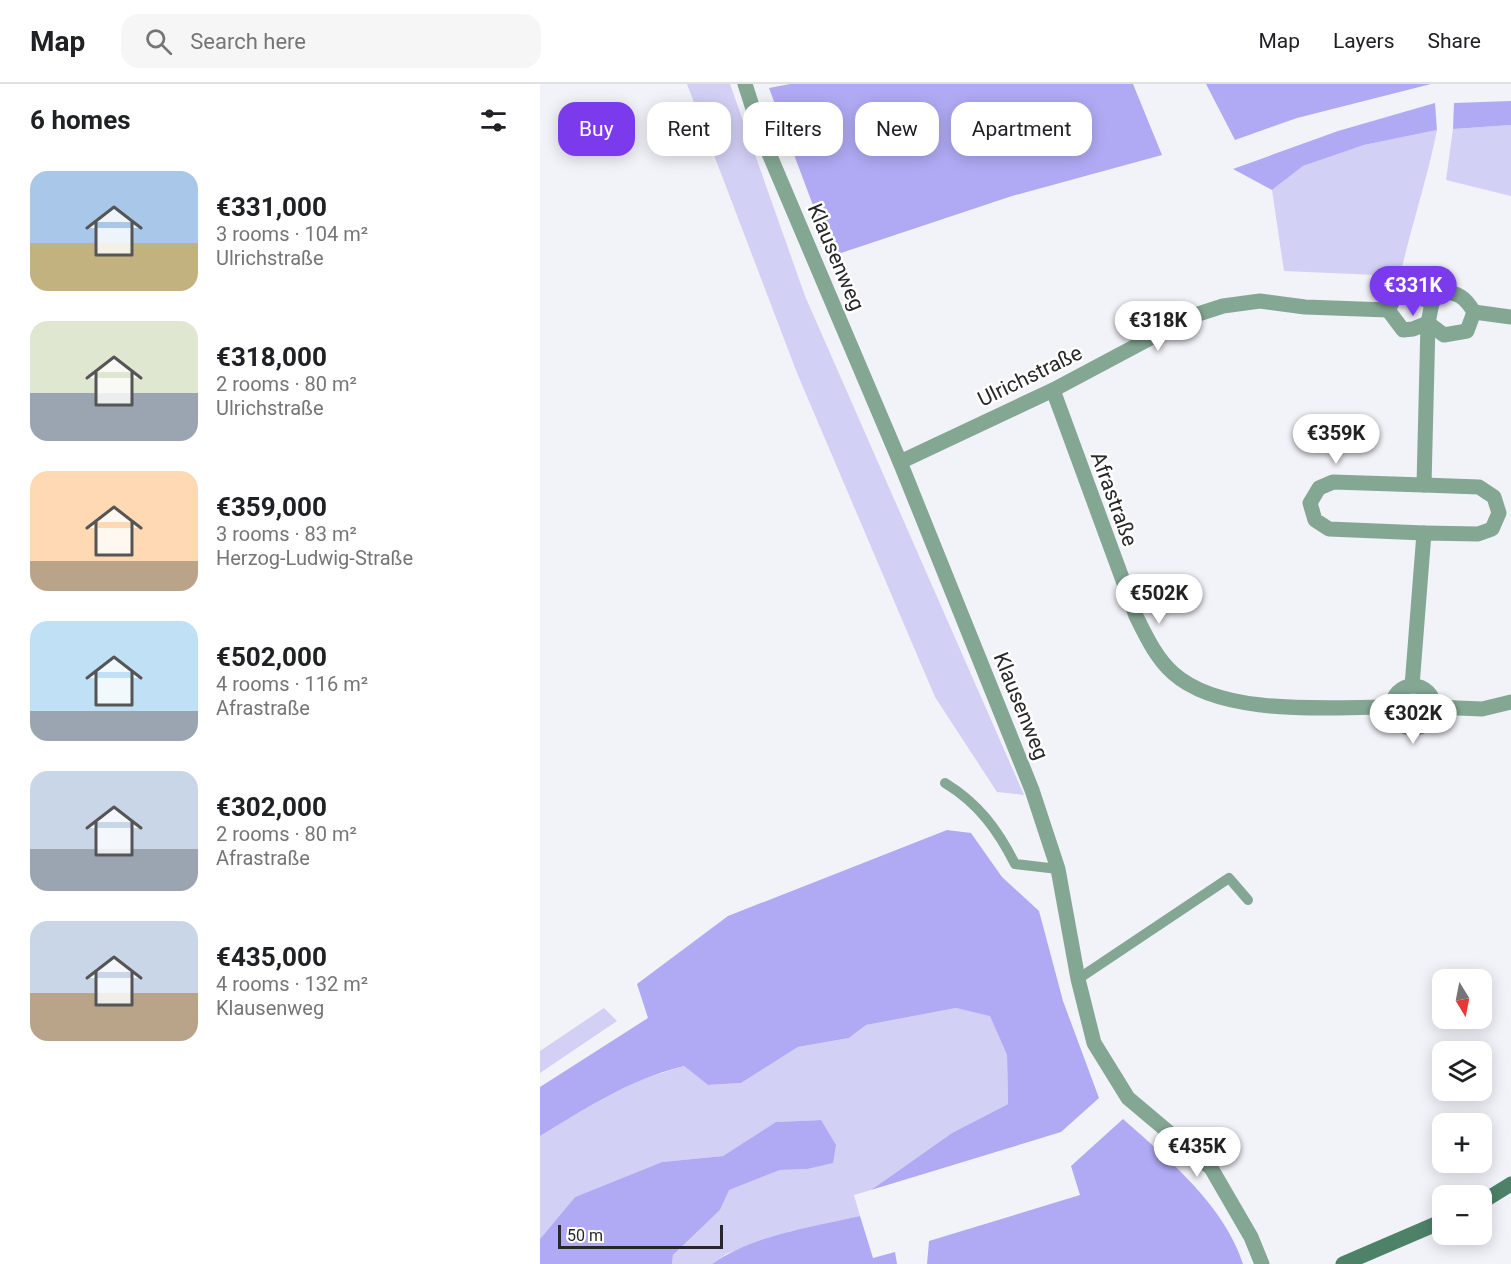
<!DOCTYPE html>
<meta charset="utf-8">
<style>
:root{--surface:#fff;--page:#f6f6f6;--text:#202124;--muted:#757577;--line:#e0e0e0;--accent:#7c3aed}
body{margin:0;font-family:Roboto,sans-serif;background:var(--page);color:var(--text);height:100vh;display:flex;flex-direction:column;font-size:22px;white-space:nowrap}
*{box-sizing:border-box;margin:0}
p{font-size:20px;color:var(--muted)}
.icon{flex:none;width:33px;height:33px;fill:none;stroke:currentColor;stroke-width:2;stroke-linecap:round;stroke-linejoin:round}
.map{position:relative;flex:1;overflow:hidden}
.side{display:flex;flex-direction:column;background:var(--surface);width:540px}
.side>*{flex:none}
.guide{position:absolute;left:18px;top:18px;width:570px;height:54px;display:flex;gap:12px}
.needle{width:39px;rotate:170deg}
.buttons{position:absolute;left:892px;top:885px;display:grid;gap:12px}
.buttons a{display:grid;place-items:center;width:60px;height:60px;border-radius:12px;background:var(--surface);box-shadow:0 3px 15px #0003;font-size:30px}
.scale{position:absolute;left:18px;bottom:15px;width:165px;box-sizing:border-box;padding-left:6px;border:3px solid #28282a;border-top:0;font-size:16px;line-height:21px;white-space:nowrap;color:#28282a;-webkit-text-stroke:4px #fff;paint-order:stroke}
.price{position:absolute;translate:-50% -51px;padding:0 14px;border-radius:21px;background:#fff;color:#222;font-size:20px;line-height:39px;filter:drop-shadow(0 2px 3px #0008)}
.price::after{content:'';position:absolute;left:50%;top:36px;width:18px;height:14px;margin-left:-9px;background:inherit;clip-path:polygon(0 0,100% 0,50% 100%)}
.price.selected{background:var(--accent);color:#fff}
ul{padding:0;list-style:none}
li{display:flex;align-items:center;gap:18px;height:150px;padding:0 30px}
li span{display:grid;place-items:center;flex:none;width:168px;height:120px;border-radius:18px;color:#555}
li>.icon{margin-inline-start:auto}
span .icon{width:72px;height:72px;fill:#fffc;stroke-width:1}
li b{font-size:26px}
h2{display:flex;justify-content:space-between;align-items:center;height:72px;padding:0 30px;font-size:26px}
.pill{padding:0 21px;border-radius:18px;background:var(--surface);box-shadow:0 3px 15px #0003;font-size:21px;line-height:54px}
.pill.selected{background:var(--accent);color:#fff}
header{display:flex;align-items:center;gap:36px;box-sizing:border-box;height:84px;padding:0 30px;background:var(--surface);border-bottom:2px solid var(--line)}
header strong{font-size:28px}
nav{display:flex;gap:33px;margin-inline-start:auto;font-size:21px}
.search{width:420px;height:54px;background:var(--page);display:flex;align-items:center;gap:15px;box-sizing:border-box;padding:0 21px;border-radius:18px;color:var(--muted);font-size:22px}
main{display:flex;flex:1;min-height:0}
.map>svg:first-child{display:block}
.green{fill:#d2d0f5}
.forest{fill:#b0aaf4}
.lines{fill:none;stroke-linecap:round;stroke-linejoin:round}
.service{stroke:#84a794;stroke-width:10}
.minor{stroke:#84a794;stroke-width:15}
.secondary{stroke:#4d8268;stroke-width:15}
.labels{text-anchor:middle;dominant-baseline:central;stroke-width:5;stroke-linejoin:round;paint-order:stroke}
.street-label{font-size:21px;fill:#28282a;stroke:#fff}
</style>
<header>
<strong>Map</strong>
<div class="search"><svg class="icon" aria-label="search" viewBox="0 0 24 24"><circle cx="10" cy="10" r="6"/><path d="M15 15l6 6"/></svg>Search here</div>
<nav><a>Map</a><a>Layers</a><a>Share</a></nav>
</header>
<main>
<section class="side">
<h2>6 homes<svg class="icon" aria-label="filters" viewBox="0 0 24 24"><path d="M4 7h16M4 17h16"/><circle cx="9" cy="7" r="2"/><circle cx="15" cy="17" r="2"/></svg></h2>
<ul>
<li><span style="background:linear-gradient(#a9c7e8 60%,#c2b280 0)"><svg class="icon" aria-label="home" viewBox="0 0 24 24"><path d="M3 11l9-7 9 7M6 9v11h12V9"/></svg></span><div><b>€331,000</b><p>3 rooms · 104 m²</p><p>Ulrichstraße</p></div></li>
<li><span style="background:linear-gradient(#dfe7d0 60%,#9aa5b1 0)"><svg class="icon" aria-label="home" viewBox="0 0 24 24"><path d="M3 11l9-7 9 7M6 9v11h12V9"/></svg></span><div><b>€318,000</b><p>2 rooms · 80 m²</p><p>Ulrichstraße</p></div></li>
<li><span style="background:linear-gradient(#ffd9b3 75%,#b9a48a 0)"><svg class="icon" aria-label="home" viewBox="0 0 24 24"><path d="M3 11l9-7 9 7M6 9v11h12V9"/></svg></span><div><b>€359,000</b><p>3 rooms · 83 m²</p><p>Herzog-Ludwig-Straße</p></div></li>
<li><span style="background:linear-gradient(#bfe0f5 75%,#9aa5b1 0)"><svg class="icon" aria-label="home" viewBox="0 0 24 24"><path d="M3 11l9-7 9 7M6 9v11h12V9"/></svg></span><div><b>€502,000</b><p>4 rooms · 116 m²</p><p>Afrastraße</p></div></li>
<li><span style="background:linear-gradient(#c9d6e8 65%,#9aa5b1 0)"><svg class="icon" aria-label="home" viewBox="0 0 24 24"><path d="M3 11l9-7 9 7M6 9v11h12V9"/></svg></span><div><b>€302,000</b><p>2 rooms · 80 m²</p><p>Afrastraße</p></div></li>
<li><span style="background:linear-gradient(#c9d6e8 60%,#b9a48a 0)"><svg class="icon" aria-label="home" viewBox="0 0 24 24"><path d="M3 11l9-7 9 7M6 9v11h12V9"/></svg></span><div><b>€435,000</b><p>4 rooms · 132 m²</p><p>Klausenweg</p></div></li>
</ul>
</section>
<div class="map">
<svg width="971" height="1180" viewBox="0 0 971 1180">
<rect width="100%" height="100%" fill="#f2f2f9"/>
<g class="green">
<path d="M147,0H190L265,212L484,711L457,708L395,613L257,289Z"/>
<path d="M971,41V112L906,96L913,45Z"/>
<path d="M897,46C887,96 871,143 860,192L744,187L732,106L763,82L824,61Z"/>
<path d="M64,924L77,937L0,989V967Z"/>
<path d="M416,924L450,931L467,971L468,1020L412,1049L331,1106L314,1111L320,1132L251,1147L186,1170L172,1180H132L133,1171L180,1126L188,1106L240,1086L267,1085L281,1036L237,1038L183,1072L122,1078L35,1113L0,1155V1052L82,1002L144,982L168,1001L201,999L258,963L309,954L326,941Z"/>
</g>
<g class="forest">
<path d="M250,0H593L622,71L472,112L292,172L229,4Z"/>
<path d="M666,0H891L757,34L695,56Z"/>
<path d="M971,17V41L913,45L914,19Z"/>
<path d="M895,19L897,46L824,61L763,82L732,106L693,85L798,47Z"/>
<path d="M407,746L431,749L462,793L499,827L523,917L559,1014L521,1048L331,1106L412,1049L468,1020L467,971L450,932L416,924L326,941L309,954L258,963L201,999L168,1001L144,982C86,997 50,1022 0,1052V1003L108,934L97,900L188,832Z"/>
<path d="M583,1035C629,1076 684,1121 703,1180H387L389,1157L540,1111L531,1082Z"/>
<path d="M281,1036L296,1061L293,1079L267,1085L240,1086L189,1106L180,1126L133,1171L132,1180H0V1155L35,1113L122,1078L183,1072L236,1038Z"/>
<path d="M320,1132L333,1174L355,1168L357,1180H172C214,1151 271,1143 320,1132Z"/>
</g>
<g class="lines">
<g class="service">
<path d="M405,699C438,719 458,746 475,780L518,785"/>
<path d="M538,895L689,794L708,816"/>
</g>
<g class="minor">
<path d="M205,0L222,53L360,378L492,706L518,785L538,895L554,959L588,1014L671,1084L711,1153L722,1180"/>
<path d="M900,208C918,208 925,213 934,228L927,247L904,251L888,239L892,219Z"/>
<path d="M848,226L863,246L873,245L888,239L884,401L793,398L779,404L770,419L775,436L789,445L884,449"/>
<path d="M934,228L971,233"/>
<path d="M513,306L596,532C606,552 616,574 633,589C682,633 788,623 851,623"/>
<path d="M360,378L513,306L652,232L683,222L720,217L765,223L848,226L855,213L870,208L892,219"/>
<path d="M872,602L884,449L938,450L952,445L959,429L954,413L939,403L884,401"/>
<circle cx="873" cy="623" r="21"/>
<path d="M894,623L942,625L971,618"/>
</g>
<g class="secondary">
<path d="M942,1118L971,1100"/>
<path d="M803,1180L903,1137"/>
</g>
</g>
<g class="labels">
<g class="street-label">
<text transform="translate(296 173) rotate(67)">Klausenweg</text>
<text transform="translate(490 292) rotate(-26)">Ulrichstraße</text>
<text transform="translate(574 415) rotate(70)">Afrastraße</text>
<text transform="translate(481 622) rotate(68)">Klausenweg</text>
</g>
</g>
</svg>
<div class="buttons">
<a><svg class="needle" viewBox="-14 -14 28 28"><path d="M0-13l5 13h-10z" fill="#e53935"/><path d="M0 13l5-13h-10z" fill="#757577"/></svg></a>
<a><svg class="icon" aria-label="layers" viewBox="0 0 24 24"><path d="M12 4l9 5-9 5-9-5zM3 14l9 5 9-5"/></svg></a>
<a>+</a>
<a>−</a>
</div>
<div class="scale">50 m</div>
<b class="price selected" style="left:873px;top:233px">€331K</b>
<b class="price" style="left:618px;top:268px">€318K</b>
<b class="price" style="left:796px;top:381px">€359K</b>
<b class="price" style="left:619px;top:541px">€502K</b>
<b class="price" style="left:873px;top:661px">€302K</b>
<b class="price" style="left:657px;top:1094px">€435K</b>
<div class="guide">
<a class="pill selected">Buy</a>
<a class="pill">Rent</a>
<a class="pill">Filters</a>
<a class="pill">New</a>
<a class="pill">Apartment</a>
</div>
</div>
</main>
